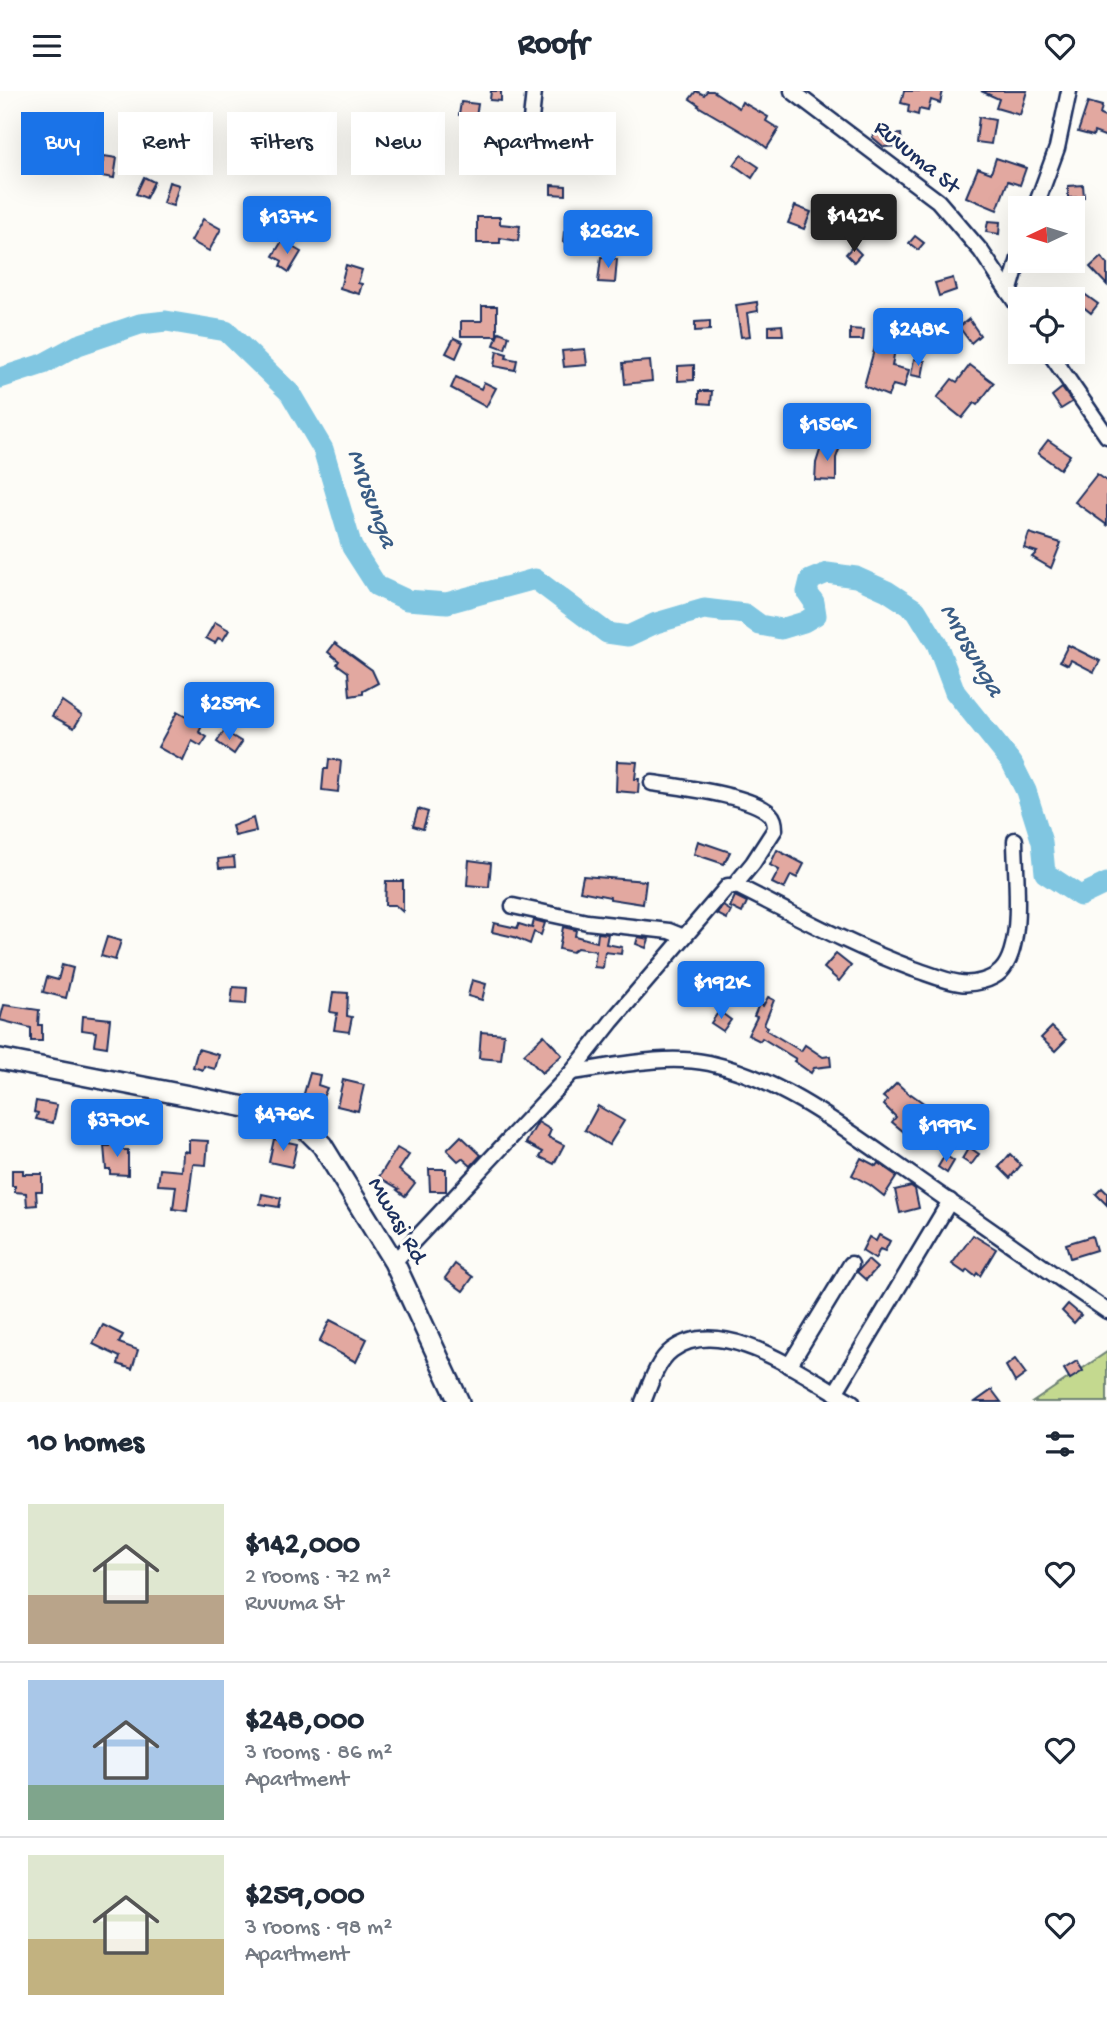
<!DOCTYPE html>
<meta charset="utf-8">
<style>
:root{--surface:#fff;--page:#f2f2f3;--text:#1f2937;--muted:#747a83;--line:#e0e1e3;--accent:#1a73e8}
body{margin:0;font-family:"Gochi Hand",sans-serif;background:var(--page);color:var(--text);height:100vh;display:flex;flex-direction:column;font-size:26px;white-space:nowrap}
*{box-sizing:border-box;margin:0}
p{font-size:23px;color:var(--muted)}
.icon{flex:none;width:38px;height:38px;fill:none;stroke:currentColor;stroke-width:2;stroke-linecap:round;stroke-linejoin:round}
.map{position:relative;height:1311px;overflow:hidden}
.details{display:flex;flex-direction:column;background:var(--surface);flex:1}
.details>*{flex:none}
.banner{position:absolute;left:21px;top:21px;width:700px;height:63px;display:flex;gap:14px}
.needle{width:46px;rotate:266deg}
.tools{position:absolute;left:1008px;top:105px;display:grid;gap:14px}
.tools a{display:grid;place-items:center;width:77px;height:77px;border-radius:0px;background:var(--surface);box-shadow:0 7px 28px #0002;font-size:35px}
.price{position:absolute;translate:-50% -60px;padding:0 16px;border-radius:7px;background:var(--accent);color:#fff;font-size:23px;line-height:46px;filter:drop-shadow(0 2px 4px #0008)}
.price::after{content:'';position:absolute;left:50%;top:42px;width:21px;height:16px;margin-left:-10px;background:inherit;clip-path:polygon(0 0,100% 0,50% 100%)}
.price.active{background:#222;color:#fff}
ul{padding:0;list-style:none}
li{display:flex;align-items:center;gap:21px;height:175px;padding:0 28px}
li+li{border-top:2px solid var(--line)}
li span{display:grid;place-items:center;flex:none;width:196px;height:140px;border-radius:0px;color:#555}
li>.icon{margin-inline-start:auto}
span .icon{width:84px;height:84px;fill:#fffc;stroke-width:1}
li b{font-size:30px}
h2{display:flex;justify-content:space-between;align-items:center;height:84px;padding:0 28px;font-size:30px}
.chip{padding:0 24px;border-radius:0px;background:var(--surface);box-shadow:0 7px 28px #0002;font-size:24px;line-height:63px}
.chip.active{background:var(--accent);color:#fff}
header{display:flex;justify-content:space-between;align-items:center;height:91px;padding:0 28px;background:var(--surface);font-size:32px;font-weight:700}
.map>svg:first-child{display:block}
.green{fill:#c4d98f;stroke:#708476;stroke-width:2}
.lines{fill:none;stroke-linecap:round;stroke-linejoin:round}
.river{stroke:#80c6e1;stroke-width:21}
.building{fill:#e2a8a0;stroke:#1b2f5e;stroke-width:2}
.street-casing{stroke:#1b2f5e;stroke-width:19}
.secondary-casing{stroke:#1b2f5e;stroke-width:24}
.street{stroke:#fdfcf7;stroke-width:14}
.secondary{stroke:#fdfcf7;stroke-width:19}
.labels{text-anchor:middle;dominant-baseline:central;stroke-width:6;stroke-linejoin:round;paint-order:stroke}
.street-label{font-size:24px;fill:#1b2f5e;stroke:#fdfcf7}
.water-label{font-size:26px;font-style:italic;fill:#395c85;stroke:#fdfcf7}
</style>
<header><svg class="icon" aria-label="menu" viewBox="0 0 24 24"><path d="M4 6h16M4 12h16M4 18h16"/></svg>Roofr<svg class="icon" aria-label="heart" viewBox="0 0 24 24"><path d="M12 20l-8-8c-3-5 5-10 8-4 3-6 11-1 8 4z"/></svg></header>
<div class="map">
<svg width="1107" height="1311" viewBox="0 0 1107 1311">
<rect width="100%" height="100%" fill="#fdfcf7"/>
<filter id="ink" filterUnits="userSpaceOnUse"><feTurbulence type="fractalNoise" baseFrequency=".0143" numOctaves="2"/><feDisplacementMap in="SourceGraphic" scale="14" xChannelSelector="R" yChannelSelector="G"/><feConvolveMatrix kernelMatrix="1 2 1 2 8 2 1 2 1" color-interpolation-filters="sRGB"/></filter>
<g filter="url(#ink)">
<path class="green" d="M1107,1261V1311H1033Z"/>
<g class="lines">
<path class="river" d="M0,287L43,273L78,254L140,233L166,230L226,240L290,302L323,358L352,456L377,495L407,509L447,512L535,488L607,542L628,545L656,532L704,518L745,523L760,534L781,538L804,531L816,524L814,511L807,501L810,489L827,482L856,486L887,500L916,519L937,553L955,601L1012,672L1026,700L1042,751L1045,782L1080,805L1107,792"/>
</g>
<g class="building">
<path d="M491,0H501V10L490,9Z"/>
<path d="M696,0L704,4L707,0H713L739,17L742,11L768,26L766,30L779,38L767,57L758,50L698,15L699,14L690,8Z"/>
<path d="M904,0H943L940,12L931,9L928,20L919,18L918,24L908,21L909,14L901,12Z"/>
<path d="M981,0H1027L1020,24L996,17L999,8Z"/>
<path d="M461,11L478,13L476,26L459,24Z"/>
<path d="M1088,11L1102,15L1100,24L1107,27V46L1094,41L1093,45L1078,41Z"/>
<path d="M979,26L995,29L991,53L976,51Z"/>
<path d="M879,37L887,44L901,43L902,55L884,56L872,46Z"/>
<path d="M552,48L579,56L575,76L545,70Z"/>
<path d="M64,64L83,65L81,82L63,80Z"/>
<path d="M741,64L759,76L752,87L734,74Z"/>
<path d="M104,65L117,67L114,87L101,85Z"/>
<path d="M996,67L1026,77L1020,94L1008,90L997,119L966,106L978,77L991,82Z"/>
<path d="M144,86L154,91L146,107L136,103Z"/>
<path d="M169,91L179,94L173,115L163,112Z"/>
<path d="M551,94L566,95V104L551,103Z"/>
<path d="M1083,94L1084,106L1068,107V95Z"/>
<path d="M795,115L811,121L804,138L788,132Z"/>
<path d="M477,126H500V133L520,135L518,150L500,147V152H477Z"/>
<path d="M203,128L221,138L209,160L191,150Z"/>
<path d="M988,130L1000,131L999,143L986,141Z"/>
<path d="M605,136L629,144L626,154L619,151L618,157L600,149Z"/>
<path d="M564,141L582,144L581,154L563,151Z"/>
<path d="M915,145L924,152L918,159L909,152Z"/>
<path d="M282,150L301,161L289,181L280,175L282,170L273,165Z"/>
<path d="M853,155L861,163L854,171L846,163Z"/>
<path d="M601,166L617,168L615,192L598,191Z"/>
<path d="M1101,166L1107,173V194L1090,176Z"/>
<path d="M346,174L362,179L358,192L362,193L359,203L340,197Z"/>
<path d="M953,187L956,199L939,205L935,192Z"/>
<path d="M1083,202L1098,213L1091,222L1076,210Z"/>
<path d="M757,211L758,220L747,222L750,245L741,246L736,214Z"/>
<path d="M482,215H497V245H461V230H482Z"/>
<path d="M969,228L980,244L971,252L959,236Z"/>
<path d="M710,230V239L695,240V231Z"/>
<path d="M782,234L783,244H769V235Z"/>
<path d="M850,238L864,239L863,249H850Z"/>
<path d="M499,241L509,245L505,258L494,254Z"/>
<path d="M878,245L897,247L892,275L909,279L904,297L893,294L888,305L864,295Z"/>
<path d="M454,247L463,251L456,267L446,262Z"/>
<path d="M585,258L587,274L564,276L562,260Z"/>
<path d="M497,260L507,263L506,267L517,269L515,279L494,275Z"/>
<path d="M914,268L925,270L922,286L911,284Z"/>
<path d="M650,270L652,290L625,293L623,272Z"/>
<path d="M694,274V289L678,290V275Z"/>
<path d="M970,274L994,292L977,314L974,312L962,327L937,307L952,288L957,291Z"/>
<path d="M456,286L481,298L484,291L496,297L486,316L451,297Z"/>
<path d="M1062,297L1072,311L1061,318L1052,305Z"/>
<path d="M699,300H712L711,313L699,312Z"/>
<path d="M827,314L844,315L843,340L826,339Z"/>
<path d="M1048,349L1070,364L1060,378L1038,362Z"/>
<path d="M823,350L840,356L836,367V390L815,389L816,372Z"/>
<path d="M1097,383L1107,390V434L1075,411Z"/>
<path d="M1029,442L1061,452L1051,477L1032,466L1037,461L1024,457Z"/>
<path d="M215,531L229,539L223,549L218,547L215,552L206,547Z"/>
<path d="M335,552L372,579L378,592L363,600V603L350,605L348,581L337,573L339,570L328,561Z"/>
<path d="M1068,554L1100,570L1094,581L1071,569L1068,574L1060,570Z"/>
<path d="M62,610L82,624L74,637L52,625Z"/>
<path d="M177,621L202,635L199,641L207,646L201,655L192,650L183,670L158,656Z"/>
<path d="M224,640L242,651L234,663L217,651Z"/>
<path d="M329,668L341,670L338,701L322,699L324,678H328Z"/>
<path d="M617,670L637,671L635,688H639L638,702L616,700Z"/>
<path d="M418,718L428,721L423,738L413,735Z"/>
<path d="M253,727L256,740L235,745L232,735Z"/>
<path d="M698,750L730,761L724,773L694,763Z"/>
<path d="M777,759L804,773L797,787L791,784L784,798L772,792L779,779L770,774Z"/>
<path d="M234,766L235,776L219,777L218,768Z"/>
<path d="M469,769L491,772L489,796L467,794Z"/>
<path d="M583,785L646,790L643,813L610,808V806L580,800Z"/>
<path d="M386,790H403V821L395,814H385Z"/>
<path d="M735,805L747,811L742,822L730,816Z"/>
<path d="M723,815L731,820L727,828L717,823Z"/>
<path d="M534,829L545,832L541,844L534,841L530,853L514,846L492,841L494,832L517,837L519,833L532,837Z"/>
<path d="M563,836L576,839L575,845L597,851L598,842L608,843L606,853L622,856L621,863L605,861L603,877L594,876L596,860L577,857L572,861L559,858Z"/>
<path d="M107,846L121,850L115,869L101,865Z"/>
<path d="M638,846L649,848L646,857L636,853Z"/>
<path d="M836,863L851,875L839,890L824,877Z"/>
<path d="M62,874L73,877L66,907L43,901L47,886L58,889Z"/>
<path d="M472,889L486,893L482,909L468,905Z"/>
<path d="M233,896L247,897L246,913L231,912Z"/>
<path d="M333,901L348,902L347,925L352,926L349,941L334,939L337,922L330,921Z"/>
<path d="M768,906L774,909L764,934L768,936L766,939L801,960L805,954L823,966L830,965L831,975L814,977L811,982L794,970L796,968L762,947L760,950L748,944L757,926L754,925L759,913L763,915Z"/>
<path d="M4,914L39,919L38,934H42V950H31V937L0,929Z"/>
<path d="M719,920L731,929L723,940L711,932Z"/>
<path d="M83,925L110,928L107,956L94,954L96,941L82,939Z"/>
<path d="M1052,936L1066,949L1055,960L1041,947Z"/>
<path d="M481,941L504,943L501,969L479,967Z"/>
<path d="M544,944L562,964L542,982L524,963Z"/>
<path d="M198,958L219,964L215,978L204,975L203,979L193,976Z"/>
<path d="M310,982L320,984L318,994L327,997L320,1013L303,1006Z"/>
<path d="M343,989L364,994L358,1020L337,1015Z"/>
<path d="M897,992L910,1004L911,1003L936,1021L924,1038L913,1030L904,1041L892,1031L896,1026L884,1014L887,1009L883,1006Z"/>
<path d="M36,1010L57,1014L53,1032L36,1028L38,1022L34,1021Z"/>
<path d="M598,1015L624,1030L609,1054L585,1039Z"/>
<path d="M538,1031L551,1039L548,1046L564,1054L554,1073L540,1066L543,1061L526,1052Z"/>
<path d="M461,1045L481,1064L471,1075L462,1067L458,1070L447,1059Z"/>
<path d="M274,1048L297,1053L292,1076L269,1071Z"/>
<path d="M189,1049L208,1050L206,1074L193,1073L187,1120L173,1118L176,1095L158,1094L160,1078L182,1080L183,1060L189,1061Z"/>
<path d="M110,1051H122V1059H128V1084L110,1083V1078H106L104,1055H110Z"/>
<path d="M969,1056L979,1063L971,1074L962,1068Z"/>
<path d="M397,1057L409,1064L399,1079L415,1092L405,1105L397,1099L399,1098L379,1086Z"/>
<path d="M1010,1063L1021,1074L1010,1087L999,1076Z"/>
<path d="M945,1064L954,1070L947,1082L938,1076Z"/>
<path d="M861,1067L876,1075L878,1072L897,1085L884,1105L870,1094L852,1084Z"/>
<path d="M429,1078H446V1100H430Z"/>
<path d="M12,1079H23V1083H42V1100H36L37,1114L27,1115L26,1102L15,1101V1095H12Z"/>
<path d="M911,1095L915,1098L919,1117L900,1122L895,1099Z"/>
<path d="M1102,1097L1107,1102V1114L1096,1103Z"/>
<path d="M262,1103L281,1107L279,1116L260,1113Z"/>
<path d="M879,1144L890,1150L885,1160L880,1158L875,1168L862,1160L869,1146L876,1150Z"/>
<path d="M973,1144L996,1158L980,1185L977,1182L975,1185L967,1179L965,1182L952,1173Z"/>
<path d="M1092,1145L1096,1159L1070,1167L1066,1153Z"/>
<path d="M868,1169L877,1177L866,1189L857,1181Z"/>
<path d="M455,1173L473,1186L463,1200L445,1187Z"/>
<path d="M1068,1213L1081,1224L1074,1232L1062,1220Z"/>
<path d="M330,1229L367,1248L356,1271L319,1251Z"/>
<path d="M103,1234L123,1244L119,1252L138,1259L132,1278L118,1273L120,1266L93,1253Z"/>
<path d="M1015,1268L1026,1283L1015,1291L1006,1275Z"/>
<path d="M1077,1270L1083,1280L1070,1288L1064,1278Z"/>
<path d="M992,1299L1001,1311H975Z"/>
</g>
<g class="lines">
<g class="street-casing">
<g id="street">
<path d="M792,0L938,110L981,160L1020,218"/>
<path d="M530,38L534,0"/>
<path d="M1035,117L1057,57L1069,0"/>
<path d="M1009,202L1020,164"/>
<path d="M1049,261L1107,345"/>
<path d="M652,692C679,696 752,704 770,723C774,727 775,733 775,738L753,772L734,795"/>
<path d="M513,815L587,831L669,840L684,846"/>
<path d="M572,981C617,975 664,963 709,972C786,989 852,1043 916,1087C979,1131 1043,1176 1107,1220"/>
<path d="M394,1171L572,981L612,930L728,795L739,796C797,825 854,856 914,878C929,883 945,890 960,892C973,894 992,889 1001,880C1025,855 1015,783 1015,749"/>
<path d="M789,1275L851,1173"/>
<path d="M835,1302L950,1110"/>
<path d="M643,1311C650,1294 657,1270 672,1259C723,1221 807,1287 852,1311"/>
</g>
</g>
<g class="secondary-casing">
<path id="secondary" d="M0,968L271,1021L307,1039L322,1054L394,1171L459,1311"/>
</g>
<use href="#street" class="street"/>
<use href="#secondary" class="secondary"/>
</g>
</g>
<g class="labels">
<g class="street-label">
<text transform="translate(916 67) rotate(39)">Ruvuma St</text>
<text transform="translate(396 1130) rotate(60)">Mwasi Rd</text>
</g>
<g class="water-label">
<text transform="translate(370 408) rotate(70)">Mrusunga</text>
<text transform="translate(970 560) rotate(60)">Mrusunga</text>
</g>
</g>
</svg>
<div class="tools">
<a><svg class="needle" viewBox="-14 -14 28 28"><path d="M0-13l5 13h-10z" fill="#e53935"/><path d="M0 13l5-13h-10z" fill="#747a83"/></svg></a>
<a><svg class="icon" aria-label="locate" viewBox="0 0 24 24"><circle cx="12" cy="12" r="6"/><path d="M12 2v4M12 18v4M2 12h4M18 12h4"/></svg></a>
</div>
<b class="price active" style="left:854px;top:163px">$142K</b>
<b class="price" style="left:287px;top:165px">$137K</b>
<b class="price" style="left:608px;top:179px">$262K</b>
<b class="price" style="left:918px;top:277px">$248K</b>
<b class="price" style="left:827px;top:372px">$156K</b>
<b class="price" style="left:229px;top:651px">$259K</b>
<b class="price" style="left:721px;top:930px">$192K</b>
<b class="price" style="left:283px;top:1062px">$476K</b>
<b class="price" style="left:117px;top:1068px">$370K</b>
<b class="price" style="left:946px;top:1073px">$199K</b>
<div class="banner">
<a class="chip active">Buy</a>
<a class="chip">Rent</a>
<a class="chip">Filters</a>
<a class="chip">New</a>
<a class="chip">Apartment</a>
</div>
</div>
<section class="details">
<h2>10 homes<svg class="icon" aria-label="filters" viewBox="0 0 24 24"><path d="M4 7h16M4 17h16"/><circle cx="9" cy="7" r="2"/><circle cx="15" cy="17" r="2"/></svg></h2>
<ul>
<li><span style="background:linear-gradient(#dfe7d0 65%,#b9a48a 0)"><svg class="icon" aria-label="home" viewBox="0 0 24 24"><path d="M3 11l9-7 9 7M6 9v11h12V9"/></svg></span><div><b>$142,000</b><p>2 rooms · 72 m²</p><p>Ruvuma St</p></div><svg class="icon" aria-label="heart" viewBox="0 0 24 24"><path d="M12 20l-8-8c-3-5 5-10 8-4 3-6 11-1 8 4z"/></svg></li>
<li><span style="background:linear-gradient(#a9c7e8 75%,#7fa58c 0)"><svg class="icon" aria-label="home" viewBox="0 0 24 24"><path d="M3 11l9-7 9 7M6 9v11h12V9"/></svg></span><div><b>$248,000</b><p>3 rooms · 86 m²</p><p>Apartment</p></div><svg class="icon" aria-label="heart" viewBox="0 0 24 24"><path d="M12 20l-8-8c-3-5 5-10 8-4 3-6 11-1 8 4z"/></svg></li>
<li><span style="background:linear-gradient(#dfe7d0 60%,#c2b280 0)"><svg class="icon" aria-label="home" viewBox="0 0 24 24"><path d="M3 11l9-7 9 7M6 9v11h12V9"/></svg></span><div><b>$259,000</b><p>3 rooms · 98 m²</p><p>Apartment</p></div><svg class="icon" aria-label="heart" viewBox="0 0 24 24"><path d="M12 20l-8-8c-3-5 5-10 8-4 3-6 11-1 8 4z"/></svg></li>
</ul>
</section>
